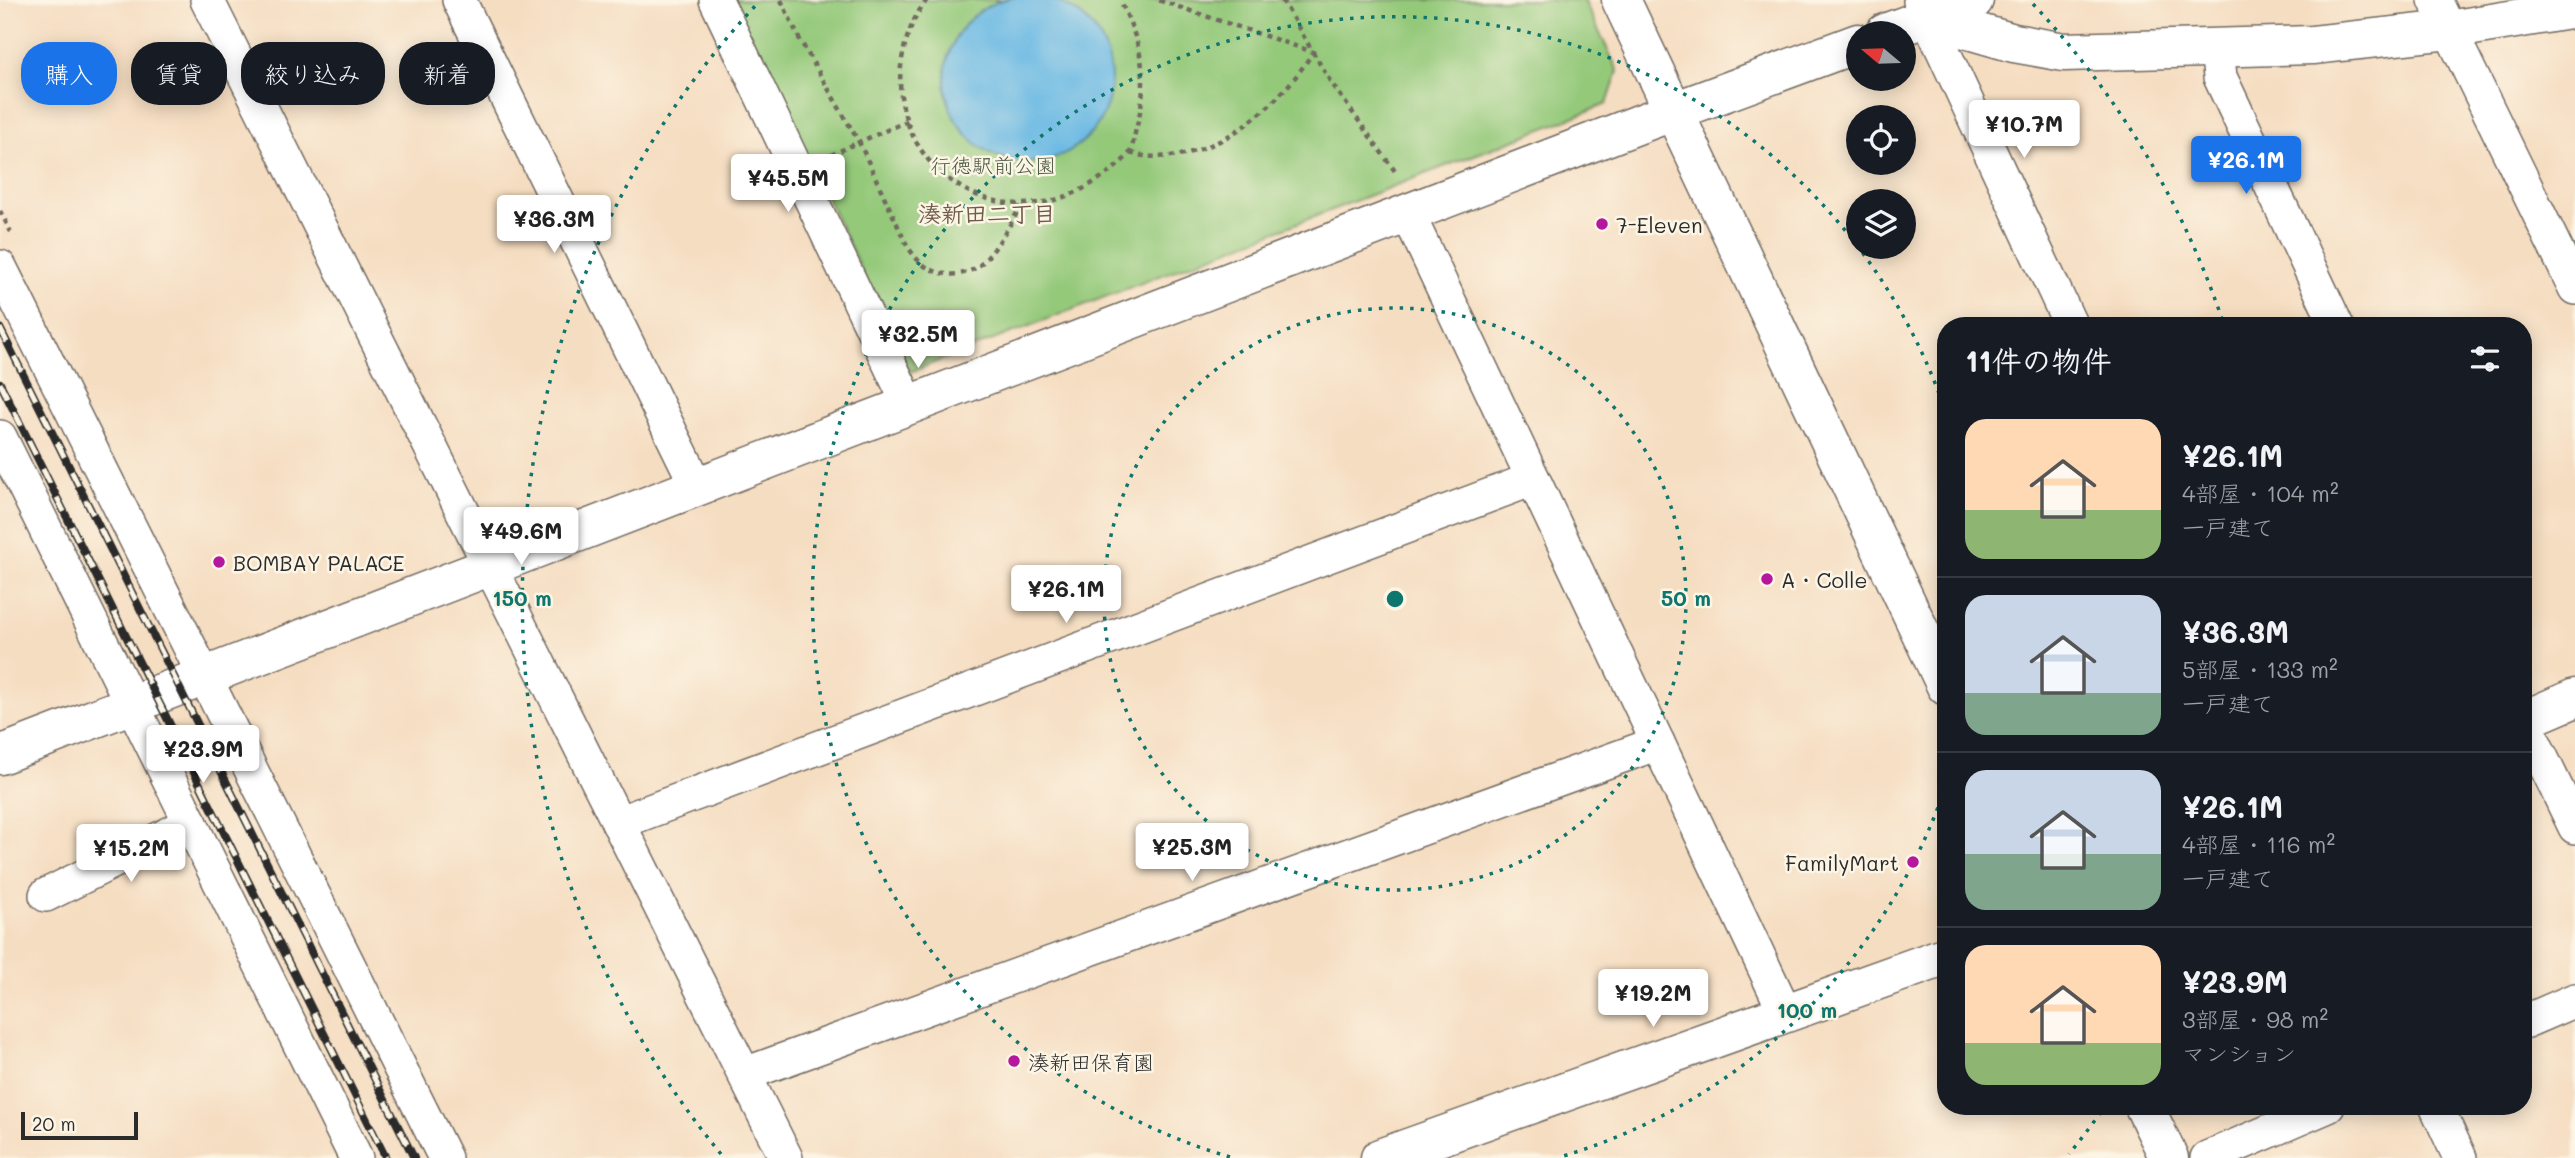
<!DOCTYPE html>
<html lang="ja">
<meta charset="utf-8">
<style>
:root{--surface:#171b24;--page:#20242c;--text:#f1f3f6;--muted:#9ea1a6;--line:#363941;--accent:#1a73e8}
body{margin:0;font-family:Mali,"Klee One",sans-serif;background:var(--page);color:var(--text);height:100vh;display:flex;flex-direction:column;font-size:26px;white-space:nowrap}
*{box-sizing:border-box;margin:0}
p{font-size:23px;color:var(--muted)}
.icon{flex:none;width:38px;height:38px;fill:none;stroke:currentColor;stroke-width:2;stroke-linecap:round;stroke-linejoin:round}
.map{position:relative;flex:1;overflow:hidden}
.sheet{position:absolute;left:1937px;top:317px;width:595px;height:798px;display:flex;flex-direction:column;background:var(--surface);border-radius:28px;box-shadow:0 4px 18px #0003}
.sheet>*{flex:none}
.hud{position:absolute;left:21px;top:42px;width:665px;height:63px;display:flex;gap:14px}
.needle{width:46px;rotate:289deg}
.controls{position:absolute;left:1846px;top:21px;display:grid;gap:14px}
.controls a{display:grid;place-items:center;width:70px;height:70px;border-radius:50%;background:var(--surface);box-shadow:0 4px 18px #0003;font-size:35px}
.scale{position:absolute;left:21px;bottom:18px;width:117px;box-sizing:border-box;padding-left:7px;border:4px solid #2b2b2b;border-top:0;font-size:19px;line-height:24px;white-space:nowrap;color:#2b2b2b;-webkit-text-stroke:5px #fcf5e5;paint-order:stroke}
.price{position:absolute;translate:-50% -60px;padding:0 16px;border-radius:7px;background:#fff;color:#222;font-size:23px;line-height:46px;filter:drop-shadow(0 2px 4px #0008)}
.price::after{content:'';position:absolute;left:50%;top:42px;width:21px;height:16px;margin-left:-10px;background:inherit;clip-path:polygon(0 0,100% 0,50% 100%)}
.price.active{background:var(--accent);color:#fff}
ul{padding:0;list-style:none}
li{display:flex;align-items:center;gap:21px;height:175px;padding:0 28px}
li+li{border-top:2px solid var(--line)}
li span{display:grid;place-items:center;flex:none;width:196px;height:140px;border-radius:21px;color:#555}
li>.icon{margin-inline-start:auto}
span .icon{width:84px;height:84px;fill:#fffc;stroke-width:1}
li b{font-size:30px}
h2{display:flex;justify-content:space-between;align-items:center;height:84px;padding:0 28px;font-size:30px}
.tag{padding:0 24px;border-radius:28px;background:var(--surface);box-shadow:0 4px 18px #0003;font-size:24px;line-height:63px}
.tag.active{background:var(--accent);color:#fff}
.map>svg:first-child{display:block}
.green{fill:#94c97a;stroke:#607a52;stroke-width:2}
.water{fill:#6ab9e4;stroke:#4a7288;stroke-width:2}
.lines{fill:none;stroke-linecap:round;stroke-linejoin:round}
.street-casing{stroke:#726960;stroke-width:36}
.secondary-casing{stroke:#726960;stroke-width:41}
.path{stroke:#726960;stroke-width:4.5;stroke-dasharray:5 5;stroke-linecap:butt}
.street{stroke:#fff;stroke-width:33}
.secondary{stroke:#fff;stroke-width:38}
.rail-casing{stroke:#2b2b2b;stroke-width:8}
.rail{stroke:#fcf5e5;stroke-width:5;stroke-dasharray:16;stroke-linecap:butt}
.ring{fill:none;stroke:#0f766e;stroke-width:3.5;stroke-dasharray:3.5 7}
.poi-dot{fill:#b5179e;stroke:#fcf5e5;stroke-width:2.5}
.labels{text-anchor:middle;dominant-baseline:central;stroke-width:5;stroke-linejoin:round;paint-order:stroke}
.park-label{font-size:21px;fill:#4a5a43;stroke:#fcf5e5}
.poi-label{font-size:21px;fill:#2b2b2b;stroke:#fcf5e5;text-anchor:start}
.neighbourhood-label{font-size:23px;font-weight:bold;fill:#705b4a;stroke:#fcf5e5}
.centre{fill:#0f766e;stroke:#fcf5e5;stroke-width:3.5}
.ring-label{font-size:21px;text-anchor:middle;font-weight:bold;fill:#0f766e;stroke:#fcf5e5;stroke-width:5;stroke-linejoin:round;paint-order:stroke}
</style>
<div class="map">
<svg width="2575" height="1158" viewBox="0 0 2575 1158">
<rect width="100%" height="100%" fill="#fcf5e5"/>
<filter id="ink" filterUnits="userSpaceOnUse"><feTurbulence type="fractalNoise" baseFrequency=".0143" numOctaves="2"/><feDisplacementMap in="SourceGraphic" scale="14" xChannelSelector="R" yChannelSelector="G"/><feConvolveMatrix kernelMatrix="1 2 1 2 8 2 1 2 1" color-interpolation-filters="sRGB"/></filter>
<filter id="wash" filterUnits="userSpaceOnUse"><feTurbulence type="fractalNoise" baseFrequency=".00686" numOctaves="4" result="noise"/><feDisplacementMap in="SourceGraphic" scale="28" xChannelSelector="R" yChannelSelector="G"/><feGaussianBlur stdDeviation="1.57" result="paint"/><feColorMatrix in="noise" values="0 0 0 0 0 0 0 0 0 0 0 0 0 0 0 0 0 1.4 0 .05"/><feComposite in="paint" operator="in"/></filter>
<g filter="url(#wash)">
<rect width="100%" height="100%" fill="#f5ddc1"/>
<path class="green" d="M732,0H1584L1618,71L1607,104L910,372Z"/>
<circle class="water" cx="1028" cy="79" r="83"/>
</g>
<g filter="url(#ink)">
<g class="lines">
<g class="street-casing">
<g id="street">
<path d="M207,0L786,1158"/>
<path d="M459,0L697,486"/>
<path d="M716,0L909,405"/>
<path d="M2435,0L2575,288"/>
<path d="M1920,1L2071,326"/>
<path d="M2217,48L2220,77L2337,326"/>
<path d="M1408,214L1786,1014"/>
<path d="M0,267L445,1158"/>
<path d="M0,437L356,1158"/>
<path d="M2524,721L2575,827"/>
<path d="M618,823L1533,479"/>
<path d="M46,895L191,823"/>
<path d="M2524,1022L2575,1000"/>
<path d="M745,1074L1658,743"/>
<path d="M2436,1106L2460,1158"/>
<path d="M2207,1158L2328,1106"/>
</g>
</g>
<g class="secondary-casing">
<g id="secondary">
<path d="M1621,0L1946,686"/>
<path d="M1927,18L2014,43L2064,52L2313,45L2449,30L2575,9"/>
<path d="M1885,33L1974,0"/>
<path d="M2524,720L2575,698"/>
<path d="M0,755L1642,123L1858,43"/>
<path d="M2144,1106L2169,1158"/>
<path d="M1380,1158L1946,956"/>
</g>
</g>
<g class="path">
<path d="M781,0L800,40L859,142L908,121"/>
<path d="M927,0C907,24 897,64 901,96C914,191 1018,234 1096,181C1107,174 1120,165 1129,154C1133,148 1134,136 1136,129C1150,78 1142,47 1120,0"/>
<path d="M1282,0L1330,81L1397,174"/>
<path d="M1130,153C1203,173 1277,110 1313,52L1158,0"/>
<path d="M831,155L859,142C870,165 880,188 891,211C899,227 905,246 917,259C933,277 963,280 981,264C998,247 1009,226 1021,206"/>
<path d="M0,211L11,232"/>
</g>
<use href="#street" class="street"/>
<use href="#secondary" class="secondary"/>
<g class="rail-casing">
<g id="rail">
<path d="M0,328L414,1158"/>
<path d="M0,383L386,1158"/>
</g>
</g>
<use href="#rail" class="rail"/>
</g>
</g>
<g class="ring">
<circle cx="1395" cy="599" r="291"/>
<path d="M1945 788A582 582 0 0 1 1560 1157M1230 1157A582 582 0 1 1 1945 410"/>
<path d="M2101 1112A873 873 0 0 1 2069 1154M721 1154A873 873 0 0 1 757 4M2033 4A873 873 0 0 1 2223 322"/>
</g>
<g class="poi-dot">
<circle cx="1602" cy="224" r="7"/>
<circle cx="219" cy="562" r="7"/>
<circle cx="1767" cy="579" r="7"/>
<circle cx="1913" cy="862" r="7"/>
<circle cx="1014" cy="1061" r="7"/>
</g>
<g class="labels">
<g class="park-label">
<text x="993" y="164">行徳駅前公園</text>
</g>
<g class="poi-label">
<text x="1616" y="224">7-Eleven</text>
<text x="233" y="562">BOMBAY PALACE</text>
<text x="1781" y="579">A・Colle</text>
<text x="1899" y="862" text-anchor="end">FamilyMart</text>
<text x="1028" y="1061">湊新田保育園</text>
</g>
<g class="neighbourhood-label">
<text x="987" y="213">湊新田二丁目</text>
</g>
</g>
<circle cx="1395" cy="599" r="10" class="centre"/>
<g class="ring-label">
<text x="1686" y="606">50 m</text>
<text x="522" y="606">150 m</text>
<text x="1807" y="1018">100 m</text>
</g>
</svg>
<div class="controls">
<a><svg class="needle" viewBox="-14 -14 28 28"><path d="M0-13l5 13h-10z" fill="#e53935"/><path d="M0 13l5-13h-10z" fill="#9ea1a6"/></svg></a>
<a><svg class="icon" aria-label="locate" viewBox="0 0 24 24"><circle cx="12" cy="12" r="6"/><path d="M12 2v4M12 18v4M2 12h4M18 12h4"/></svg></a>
<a><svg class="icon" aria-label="layers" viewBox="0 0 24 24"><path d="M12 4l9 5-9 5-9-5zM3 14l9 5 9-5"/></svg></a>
</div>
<div class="scale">20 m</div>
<b class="price" style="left:2024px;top:160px">¥10.7M</b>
<b class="price active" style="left:2246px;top:196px">¥26.1M</b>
<b class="price" style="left:788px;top:214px">¥45.5M</b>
<b class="price" style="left:554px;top:255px">¥36.3M</b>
<b class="price" style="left:918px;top:370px">¥32.5M</b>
<b class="price" style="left:521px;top:567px">¥49.6M</b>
<b class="price" style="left:1066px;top:625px">¥26.1M</b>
<b class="price" style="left:203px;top:785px">¥23.9M</b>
<b class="price" style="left:1192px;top:883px">¥25.3M</b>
<b class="price" style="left:131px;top:884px">¥15.2M</b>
<b class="price" style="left:1653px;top:1029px">¥19.2M</b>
<div class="hud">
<a class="tag active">購入</a>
<a class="tag">賃貸</a>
<a class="tag">絞り込み</a>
<a class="tag">新着</a>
</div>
<section class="sheet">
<h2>11件の物件<svg class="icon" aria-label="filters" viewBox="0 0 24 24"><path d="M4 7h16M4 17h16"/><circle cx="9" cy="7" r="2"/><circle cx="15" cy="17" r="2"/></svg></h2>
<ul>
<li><span style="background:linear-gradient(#ffd9b3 65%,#8fb573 0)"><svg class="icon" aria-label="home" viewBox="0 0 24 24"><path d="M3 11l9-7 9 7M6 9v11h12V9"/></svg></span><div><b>¥26.1M</b><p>4部屋 · 104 m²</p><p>一戸建て</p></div></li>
<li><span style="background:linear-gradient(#c9d6e8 70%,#7fa58c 0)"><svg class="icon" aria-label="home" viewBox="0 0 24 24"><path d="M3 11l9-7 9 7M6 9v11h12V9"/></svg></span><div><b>¥36.3M</b><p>5部屋 · 133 m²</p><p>一戸建て</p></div></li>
<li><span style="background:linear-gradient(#c9d6e8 60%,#7fa58c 0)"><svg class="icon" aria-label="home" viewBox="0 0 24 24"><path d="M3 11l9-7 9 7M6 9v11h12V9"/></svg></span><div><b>¥26.1M</b><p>4部屋 · 116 m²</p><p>一戸建て</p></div></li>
<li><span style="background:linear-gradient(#ffd9b3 70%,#8fb573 0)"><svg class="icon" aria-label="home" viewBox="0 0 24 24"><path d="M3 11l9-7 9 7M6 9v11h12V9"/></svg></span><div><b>¥23.9M</b><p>3部屋 · 98 m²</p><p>マンション</p></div></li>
</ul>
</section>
</div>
